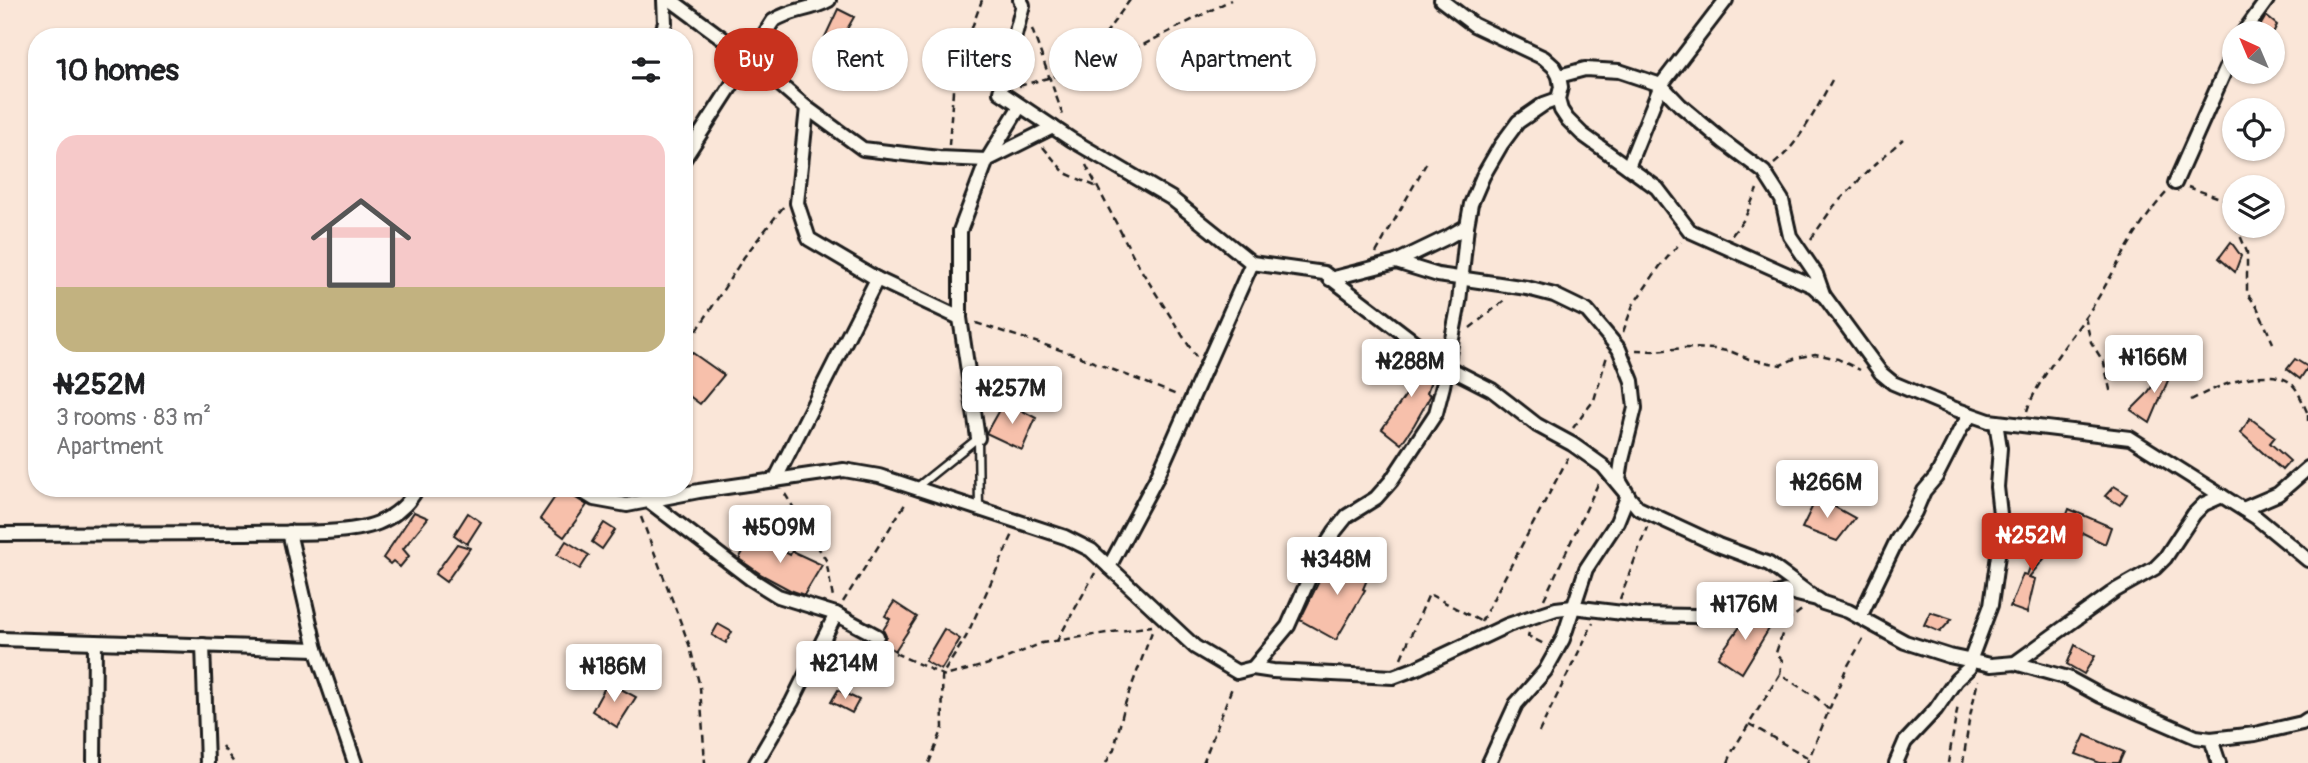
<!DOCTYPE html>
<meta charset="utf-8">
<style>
:root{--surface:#fff;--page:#f6f6f6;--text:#202124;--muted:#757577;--accent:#c8321e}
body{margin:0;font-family:Pangolin,sans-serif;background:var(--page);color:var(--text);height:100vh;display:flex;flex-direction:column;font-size:26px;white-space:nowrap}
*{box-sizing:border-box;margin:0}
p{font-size:23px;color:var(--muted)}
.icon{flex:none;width:38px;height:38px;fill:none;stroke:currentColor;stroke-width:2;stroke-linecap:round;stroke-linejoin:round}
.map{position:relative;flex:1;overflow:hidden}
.sheet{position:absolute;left:28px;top:28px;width:665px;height:469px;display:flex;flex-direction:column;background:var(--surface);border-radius:28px;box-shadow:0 2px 5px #0004}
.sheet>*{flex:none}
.banner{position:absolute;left:714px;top:28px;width:665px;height:63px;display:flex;gap:14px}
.needle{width:46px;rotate:316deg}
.controls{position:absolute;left:2222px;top:21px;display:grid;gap:14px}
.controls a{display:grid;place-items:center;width:63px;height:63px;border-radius:50%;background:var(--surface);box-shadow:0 2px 5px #0004;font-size:35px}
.price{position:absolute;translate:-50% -60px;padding:0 16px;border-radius:7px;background:#fff;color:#222;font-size:23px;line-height:46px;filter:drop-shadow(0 2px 4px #0008)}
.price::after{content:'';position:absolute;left:50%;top:42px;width:21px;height:16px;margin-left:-10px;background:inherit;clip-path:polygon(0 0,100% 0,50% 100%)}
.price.current{background:var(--accent);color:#fff}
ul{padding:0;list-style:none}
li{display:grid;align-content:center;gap:14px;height:371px;padding:0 28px}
li span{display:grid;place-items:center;height:217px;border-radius:21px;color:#555}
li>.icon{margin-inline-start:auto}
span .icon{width:126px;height:126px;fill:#fffc;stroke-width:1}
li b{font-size:30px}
h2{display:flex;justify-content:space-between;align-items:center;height:84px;padding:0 28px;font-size:30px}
.pill{padding:0 24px;border-radius:32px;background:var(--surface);box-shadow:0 2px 5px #0004;font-size:24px;line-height:63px}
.pill.current{background:var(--accent);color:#fff}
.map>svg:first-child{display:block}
.building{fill:#f7c0ab;stroke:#1c1c1c;stroke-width:2}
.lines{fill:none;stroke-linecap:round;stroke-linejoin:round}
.service-casing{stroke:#1c1c1c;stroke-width:11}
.minor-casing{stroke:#1c1c1c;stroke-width:18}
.path{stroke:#1c1c1c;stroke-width:2.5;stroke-dasharray:7 5;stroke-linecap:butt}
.service{stroke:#fbf7ec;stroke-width:6}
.minor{stroke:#fbf7ec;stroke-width:12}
</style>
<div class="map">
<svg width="2308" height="763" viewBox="0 0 2308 763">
<rect width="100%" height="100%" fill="#fae6d8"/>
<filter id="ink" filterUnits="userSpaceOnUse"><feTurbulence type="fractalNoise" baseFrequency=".0143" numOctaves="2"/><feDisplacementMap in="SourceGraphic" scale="14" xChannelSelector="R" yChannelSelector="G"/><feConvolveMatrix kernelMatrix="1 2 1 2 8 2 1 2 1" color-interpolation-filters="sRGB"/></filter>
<g filter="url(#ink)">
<g class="building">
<path d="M838,9L854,17L838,45L824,39Z"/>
<path d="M2266,16L2277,25L2273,33H2256Z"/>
<path d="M2231,242L2241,256L2235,272L2219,258Z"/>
<path d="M690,351L724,375L700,404L684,392V359Z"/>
<path d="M1412,354L1419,356L1435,369L1427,393L1431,395L1414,425L1401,444L1382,429L1410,389L1401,385Z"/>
<path d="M2295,359L2308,367L2300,379L2287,369Z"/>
<path d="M2170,361L2175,364L2150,423L2131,410L2146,395Z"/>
<path d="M1004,401L1036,418L1022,450L986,433Z"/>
<path d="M2250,418L2275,437L2270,443L2290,461L2282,470L2241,433Z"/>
<path d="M2114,486L2127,494L2120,505L2105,496Z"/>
<path d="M561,488L567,489L571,495L587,505L564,537L540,519Z"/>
<path d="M1817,497L1855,518L1837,541L1802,528Z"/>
<path d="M2069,509L2111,527L2105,544L2083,533L2075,545L2060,533Z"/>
<path d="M414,512L428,518L403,549L409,556L400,567L393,561L390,564L383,558Z"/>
<path d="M468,513L481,522L467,544L454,535Z"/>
<path d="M604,523L615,530L602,549L592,542Z"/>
<path d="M2046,526L2055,538L2050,555H2047L2029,577L2035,579L2027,613L2010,607L2023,574L2027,575Z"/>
<path d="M752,535L790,555L792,551L822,565L804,595L790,590L762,575L739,559Z"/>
<path d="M566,541L589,555L580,569L557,555Z"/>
<path d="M457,544L470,548L446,582L435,574Z"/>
<path d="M1351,553L1374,563L1363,589L1365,590L1336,640L1300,620L1326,567L1340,578Z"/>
<path d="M894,602L917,617L895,651L882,643L886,636L883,630L890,619L885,616Z"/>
<path d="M1930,612L1952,619L1940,632L1924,625Z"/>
<path d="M1750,613L1772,624L1742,673L1718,657Z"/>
<path d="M718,624L732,632L726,643L712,635Z"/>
<path d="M944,629L960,639L941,670L925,661Z"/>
<path d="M2075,645L2095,656L2084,674L2067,664Z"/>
<path d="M608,682L636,697L617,727L592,711Z"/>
<path d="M838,690L859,700L852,713L831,702Z"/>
<path d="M2085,735L2124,752L2119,763H2100L2076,754Z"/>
</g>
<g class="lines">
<g class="service-casing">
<path id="service" d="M917,487L978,438L979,509"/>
</g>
<g class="minor-casing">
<g id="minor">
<path d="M671,0L748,57L807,108L797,203L809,239L877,279"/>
<path d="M1020,0L1023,5L1000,92L1072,140L1171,198L1252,263L1324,273L1447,367L1492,390L1537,425L1572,444L1603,466L1638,508L1718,545L1769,564L1811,595"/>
<path d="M1441,0L1474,25L1544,58L1554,67L1559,76L1561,87L1558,99L1561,110L1567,119L1582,134L1657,188L1690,231L1813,286L1825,297L1881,373L1893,383L1955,409L1989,421L2130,438L2257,518L2308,560"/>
<path d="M2243,33L2267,0"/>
<path d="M660,37L665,23L664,0"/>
<path d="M1559,76L1585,69L1619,71L1661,85L1680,105L1724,142L1764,172L1782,200L1790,236L1816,274L1823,294"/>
<path d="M807,108L863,149L939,158L987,160L1053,127"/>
<path d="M684,159L773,21C793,8 810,11 829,0"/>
<path d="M1628,167L1661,85L1726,0"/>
<path d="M2175,183L2235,48"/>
<path d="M1396,262L1448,237L1467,226"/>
<path d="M1330,279L1396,262L1438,275L1527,288L1554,295L1587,311L1619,349L1632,381L1635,408L1622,460L1619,480L1628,495L1617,522L1586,569L1563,639L1545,671L1516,704L1489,763"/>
<path d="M978,438L960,318V231L987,160L1020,106"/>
<path d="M775,480L877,279L960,318"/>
<path d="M576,488L594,499L627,505L699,491L844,470L879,476L1065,537L1091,550L1195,647L1237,672L1253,668L1273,671L1393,677L1417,668L1508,625L1556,609L1573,607L1639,615L1695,616L1724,613L1785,591L1817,599L1823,603L1848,611L1905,642L1949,656L1991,665L2015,663L2116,590L2155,568L2165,558L2194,514L2204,504L2222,496"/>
<path d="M650,502L751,579L778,596L836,614L877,636"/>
<path d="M2243,509L2278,494L2308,468"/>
<path d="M289,532L316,649L355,763"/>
<path d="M0,534C82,534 164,533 245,533C282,532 345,536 378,523C395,516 409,504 417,488"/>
<path d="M1109,567L1157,477L1252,263"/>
<path d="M1860,617L1897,540L1915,512L1924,491L1936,477L1961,428L1971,415"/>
<path d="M0,639L316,649"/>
<path d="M203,645L207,763"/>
<path d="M2015,663L2068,678L2101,696L2196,737L2211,739L2219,763"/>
<path d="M1253,668L1288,626L1319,556L1335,531L1347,516L1376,498L1391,481L1436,413L1443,386L1459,302L1467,226L1471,204L1483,176L1501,145L1518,122L1544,104L1558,99"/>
<path d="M2211,739L2255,734L2302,723L2308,719"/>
<path d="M94,763L95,642"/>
<path d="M756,763L792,702L836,614"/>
<path d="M1896,763L1905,742L1936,709L1956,680L1969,668L1970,661L1991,605L2000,541L2001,523L1997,487L2000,448L1996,422"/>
</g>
</g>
<g class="path">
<path d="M1032,29L1064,118"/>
<path d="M1088,67L1141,46L1231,0"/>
<path d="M1019,86L1088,67L1110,27L1130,0"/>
<path d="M949,145L954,77L982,0"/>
<path d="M1043,147L1065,173L1095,186"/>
<path d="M1774,164C1800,143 1816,109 1832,80"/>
<path d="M1086,165L1138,265L1196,357"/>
<path d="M2188,187L2226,200L2235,222"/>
<path d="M2236,226L2247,252V293L2257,307L2273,343"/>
<path d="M1732,235L1745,218L1757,189"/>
<path d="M1811,239L1834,206L1870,169L1903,139"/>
<path d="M1376,253L1427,162"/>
<path d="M2085,317L2091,342L2104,363L2111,394"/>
<path d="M976,323L1073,354L1177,395"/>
<path d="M1470,328L1506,299"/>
<path d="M1623,332L1633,305L1660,266L1681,242"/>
<path d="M1636,350L1655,351L1685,348L1715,349L1732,352L1749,359L1781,365L1796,358L1815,354L1838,359L1860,370"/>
<path d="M684,351L744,257L784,206"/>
<path d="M2191,400C2213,388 2263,366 2288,381C2298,387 2303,404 2308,414"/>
<path d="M2027,411C2037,379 2074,335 2093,306C2117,268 2136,226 2166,193"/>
<path d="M2308,414V425"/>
<path d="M1573,428L1594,400L1607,356"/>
<path d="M785,494L826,560L833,598"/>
<path d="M641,517L690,647L700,687L705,763"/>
<path d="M1544,599L1598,484"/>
<path d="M1620,599L1647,527"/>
<path d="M843,602L907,501"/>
<path d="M1481,622L1568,458"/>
<path d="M1786,622L1803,609"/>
<path d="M1529,633L1528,636L1544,644"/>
<path d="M1057,641L1095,573"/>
<path d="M884,648L945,676L1000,661L1042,643L1152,626"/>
<path d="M1401,658L1429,594L1480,621"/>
<path d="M1780,674L1782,660L1776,653L1786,622V605"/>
<path d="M1829,710L1846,669L1864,637"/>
<path d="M1749,724L1807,757"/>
<path d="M1539,732L1593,623"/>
<path d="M222,746L234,763"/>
<path d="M929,763L943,728L942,675L966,637L1013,534"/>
<path d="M1106,763L1114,749L1125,704L1153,629"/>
<path d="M1203,763L1233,685"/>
<path d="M1728,763L1733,750L1780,674L1817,698L1829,710L1807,763"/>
<path d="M1948,763L1958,705"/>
<path d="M1963,763L1969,721L1978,680"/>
</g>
<use href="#service" class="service"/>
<use href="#minor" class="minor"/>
</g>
</g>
</svg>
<div class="controls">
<a><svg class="needle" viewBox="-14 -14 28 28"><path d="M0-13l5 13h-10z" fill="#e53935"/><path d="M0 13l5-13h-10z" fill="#757577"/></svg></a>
<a><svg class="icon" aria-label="locate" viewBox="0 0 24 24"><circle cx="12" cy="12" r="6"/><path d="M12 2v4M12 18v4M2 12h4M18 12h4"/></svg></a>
<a><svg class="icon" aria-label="layers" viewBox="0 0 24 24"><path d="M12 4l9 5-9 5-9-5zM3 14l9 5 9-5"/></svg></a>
</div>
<b class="price" style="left:2154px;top:395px">₦166M</b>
<b class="price" style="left:1411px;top:399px">₦288M</b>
<b class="price" style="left:1012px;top:426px">₦257M</b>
<b class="price" style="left:1827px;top:520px">₦266M</b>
<b class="price" style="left:780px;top:565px">₦509M</b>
<b class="price current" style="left:2032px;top:573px">₦252M</b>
<b class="price" style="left:1337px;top:597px">₦348M</b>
<b class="price" style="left:1745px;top:642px">₦176M</b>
<b class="price" style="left:845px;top:701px">₦214M</b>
<b class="price" style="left:614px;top:704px">₦186M</b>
<div class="banner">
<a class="pill current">Buy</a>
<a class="pill">Rent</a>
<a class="pill">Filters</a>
<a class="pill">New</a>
<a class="pill">Apartment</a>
</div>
<section class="sheet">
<h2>10 homes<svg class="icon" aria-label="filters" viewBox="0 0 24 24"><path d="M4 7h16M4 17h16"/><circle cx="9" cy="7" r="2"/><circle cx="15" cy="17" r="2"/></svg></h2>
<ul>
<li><span style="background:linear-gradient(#f6c9c9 70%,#c2b280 0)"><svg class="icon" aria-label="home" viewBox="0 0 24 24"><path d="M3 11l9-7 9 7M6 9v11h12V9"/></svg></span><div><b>₦252M</b><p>3 rooms · 83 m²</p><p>Apartment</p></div></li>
</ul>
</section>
</div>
